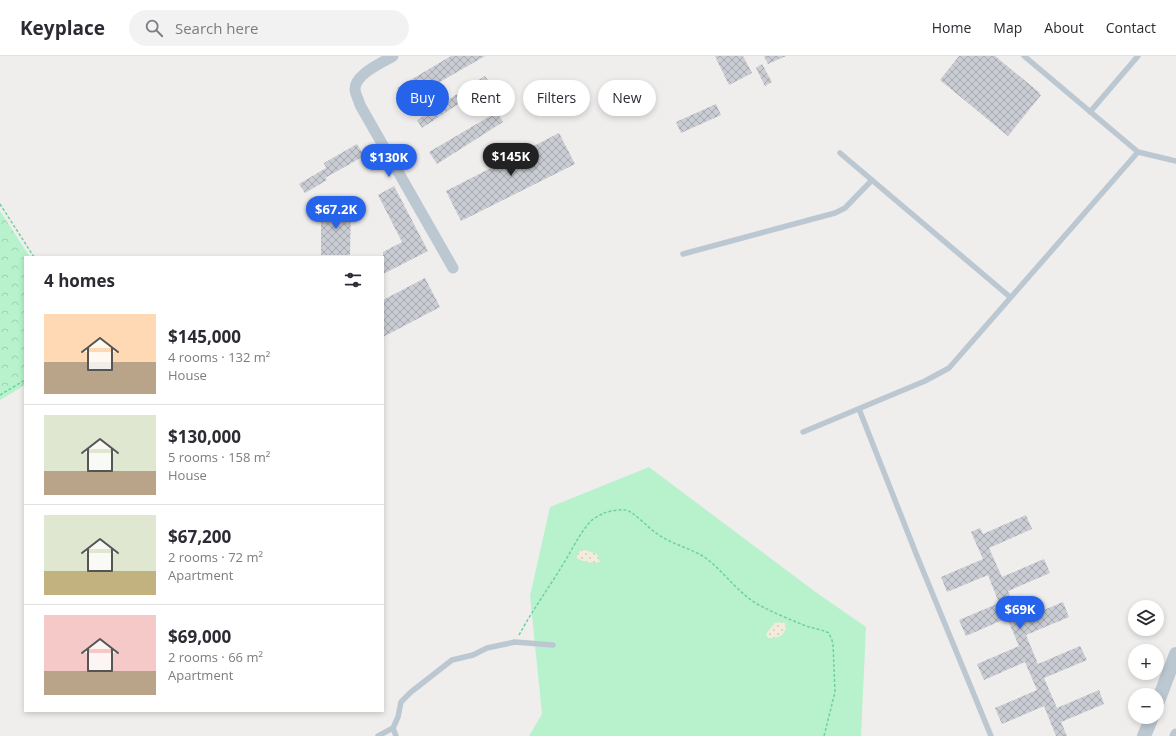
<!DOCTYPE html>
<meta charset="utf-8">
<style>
:root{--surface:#fff;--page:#f2f2f3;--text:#2b2b33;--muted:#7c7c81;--line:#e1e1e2;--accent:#2563eb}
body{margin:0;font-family:"Open Sans",sans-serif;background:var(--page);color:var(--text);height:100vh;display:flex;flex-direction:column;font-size:15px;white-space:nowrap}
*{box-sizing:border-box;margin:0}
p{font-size:13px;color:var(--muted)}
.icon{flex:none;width:22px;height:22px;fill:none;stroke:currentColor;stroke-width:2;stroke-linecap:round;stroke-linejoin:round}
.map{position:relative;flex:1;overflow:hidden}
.details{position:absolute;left:24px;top:200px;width:360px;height:456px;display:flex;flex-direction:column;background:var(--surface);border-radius:0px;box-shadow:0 2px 6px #0003}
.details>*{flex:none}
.banner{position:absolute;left:396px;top:24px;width:380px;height:36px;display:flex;gap:8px}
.controls{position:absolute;left:1128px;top:544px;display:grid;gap:8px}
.controls a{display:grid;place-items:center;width:36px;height:36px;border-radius:50%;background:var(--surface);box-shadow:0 2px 6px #0003;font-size:20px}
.price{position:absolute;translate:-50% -34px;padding:0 9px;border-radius:14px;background:var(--accent);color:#fff;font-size:13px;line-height:26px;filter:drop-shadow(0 1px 2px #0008)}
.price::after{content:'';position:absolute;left:50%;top:24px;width:12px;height:9px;margin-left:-6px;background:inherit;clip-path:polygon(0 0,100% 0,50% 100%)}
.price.current{background:#222;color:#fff}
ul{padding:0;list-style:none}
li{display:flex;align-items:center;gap:12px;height:100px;padding:0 20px}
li+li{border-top:1px solid var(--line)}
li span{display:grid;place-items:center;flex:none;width:112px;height:80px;border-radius:0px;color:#555}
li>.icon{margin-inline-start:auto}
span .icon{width:48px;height:48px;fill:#fffc;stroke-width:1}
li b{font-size:17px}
h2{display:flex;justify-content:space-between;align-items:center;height:48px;padding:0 20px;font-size:17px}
.tag{padding:0 14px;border-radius:18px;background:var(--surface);box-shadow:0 2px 6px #0003;font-size:14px;line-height:36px}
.tag.current{background:var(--accent);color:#fff}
header{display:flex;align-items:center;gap:24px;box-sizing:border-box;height:56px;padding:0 20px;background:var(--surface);border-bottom:1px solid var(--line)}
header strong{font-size:19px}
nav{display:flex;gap:22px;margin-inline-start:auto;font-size:14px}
.search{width:280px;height:36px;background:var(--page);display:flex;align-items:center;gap:10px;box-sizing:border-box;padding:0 14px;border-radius:22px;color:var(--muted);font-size:15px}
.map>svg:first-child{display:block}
.grass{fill:#b7f2cc}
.sand{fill:url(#sand-dots)}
.park{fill:url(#park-crowns)}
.building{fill:url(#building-cross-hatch)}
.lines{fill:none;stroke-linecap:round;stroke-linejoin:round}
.path{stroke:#6dd29d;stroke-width:1.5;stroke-dasharray:3 2;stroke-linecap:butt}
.service{stroke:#bcc8d1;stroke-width:5.5}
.minor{stroke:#bcc8d1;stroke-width:11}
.tertiary{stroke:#bcc8d1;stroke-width:14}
</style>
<header>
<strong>Keyplace</strong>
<div class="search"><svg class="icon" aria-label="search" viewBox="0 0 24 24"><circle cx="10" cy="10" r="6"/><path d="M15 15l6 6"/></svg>Search here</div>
<nav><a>Home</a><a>Map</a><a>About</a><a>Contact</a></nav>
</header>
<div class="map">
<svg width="1176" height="680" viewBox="0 0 1176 680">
<defs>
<pattern id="sand-dots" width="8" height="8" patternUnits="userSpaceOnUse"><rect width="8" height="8" fill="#f3ebdc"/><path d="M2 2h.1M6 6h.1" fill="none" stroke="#d2cbbf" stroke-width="1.8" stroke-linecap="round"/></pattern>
<pattern id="park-crowns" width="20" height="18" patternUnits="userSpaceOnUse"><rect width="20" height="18" fill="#b7f2cc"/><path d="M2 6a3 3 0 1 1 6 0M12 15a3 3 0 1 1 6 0" fill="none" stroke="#9fd1b2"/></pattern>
<pattern id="building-cross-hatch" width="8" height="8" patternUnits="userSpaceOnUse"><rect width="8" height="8" fill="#c9ccd2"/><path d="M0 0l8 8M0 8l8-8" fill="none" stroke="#a5a8ae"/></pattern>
</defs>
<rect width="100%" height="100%" fill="#f0eded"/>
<path class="grass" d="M649,411L817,537L866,571L861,680H529L542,658L530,540L550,451Z"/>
<g class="sand">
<path d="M582,493L597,498L600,506C594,508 582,506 577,502V499Z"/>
<path d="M784,566L786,569C786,579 778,583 768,582L766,578L775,567Z"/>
</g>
<path class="park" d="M0,155L30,201H25V329L0,344Z"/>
<g class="building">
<path d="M451,0H485L405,46L397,32Z"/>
<path d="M715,0H743L752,17L729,29Z"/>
<path d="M764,0H786L768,8Z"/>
<path d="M959,0H995L1040,37L1039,38L1041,39L1008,80L940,24Z"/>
<path d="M762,8L772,26L765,30L756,12Z"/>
<path d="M485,20L490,27L422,72L417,64Z"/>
<path d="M498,26L511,48L501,54L487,33Z"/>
<path d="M716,48L721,59L681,77L676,66Z"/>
<path d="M497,56L503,66L437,108L429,96Z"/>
<path d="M559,77L575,108L461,165L446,135Z"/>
<path d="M357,88L364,100L325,122L327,124L305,137L299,128L326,112L324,107Z"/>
<path d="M394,130L428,195L383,218V196L402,186L378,139Z"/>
<path d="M321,149H351L350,199H321Z"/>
<path d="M425,222L440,251L383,281V244Z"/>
<path d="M1026,459L1032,473L989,492L1002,521L1044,503L1050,517L1008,535L1020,564L1063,546L1069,561L1026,579L1038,608L1080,590L1087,604L1044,622L1057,652L1099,634L1104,648L1061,666L1067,680H1056L1044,650L1002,668L995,652L1037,634L1025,606L984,624L977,608L1019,590L1007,562L966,580L959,564L999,547L988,519L947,536L941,521L983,503L971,476L980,472L983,478Z"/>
</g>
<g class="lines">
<g class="path">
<path d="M0,148L34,201"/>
<path d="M0,339L25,324"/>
<path d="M519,579C532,555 548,533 562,510C571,496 578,480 589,467C592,463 600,459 604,457C610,455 620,453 625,454C634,455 648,472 656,477C672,489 692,492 707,503C725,517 739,538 759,549C774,557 791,564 806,570C814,573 821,573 829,577L833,587L835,636L824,680"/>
</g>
<g class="service">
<path d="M1024,0L1138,96L1176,105"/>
<path d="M1090,56L1138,0"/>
<path d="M840,97L1010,241"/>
<path d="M683,198L835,157L845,152L872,124"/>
<path d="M859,353L917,500L991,680"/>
<path d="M803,376L925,325L949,312L1138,96"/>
<path d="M393,672L396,680"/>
<path d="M378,680L393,672L398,661L401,646L411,636L452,604L473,599L487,592L515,586L553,589"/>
</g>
<g class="minor">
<path d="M393,0C382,7 355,18 355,33C355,38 359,44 360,49L453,212"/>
<path d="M1175,680L1176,678"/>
</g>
<g class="tertiary">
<path d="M1157,648L1176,598"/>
<path d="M1144,680L1152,661"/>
</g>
</g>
</svg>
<div class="controls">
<a><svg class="icon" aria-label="layers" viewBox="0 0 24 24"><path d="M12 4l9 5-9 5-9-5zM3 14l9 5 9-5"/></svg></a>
<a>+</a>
<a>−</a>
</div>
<b class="price current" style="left:511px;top:121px">$145K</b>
<b class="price" style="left:389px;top:122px">$130K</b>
<b class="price" style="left:336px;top:174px">$67.2K</b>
<b class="price" style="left:1020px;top:574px">$69K</b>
<div class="banner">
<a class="tag current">Buy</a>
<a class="tag">Rent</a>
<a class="tag">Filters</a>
<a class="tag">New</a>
</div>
<section class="details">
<h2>4 homes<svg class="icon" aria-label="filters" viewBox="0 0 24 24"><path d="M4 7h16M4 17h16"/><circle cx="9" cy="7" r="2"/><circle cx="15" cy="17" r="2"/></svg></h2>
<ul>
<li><span style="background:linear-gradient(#ffd9b3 60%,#b9a48a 0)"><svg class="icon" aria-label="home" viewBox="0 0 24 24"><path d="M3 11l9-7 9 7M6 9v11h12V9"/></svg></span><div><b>$145,000</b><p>4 rooms · 132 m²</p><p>House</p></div></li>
<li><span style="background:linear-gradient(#dfe7d0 70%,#b9a48a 0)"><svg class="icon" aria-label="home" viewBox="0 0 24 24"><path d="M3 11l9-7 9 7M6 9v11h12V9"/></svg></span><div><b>$130,000</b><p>5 rooms · 158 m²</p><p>House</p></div></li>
<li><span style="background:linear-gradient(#dfe7d0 70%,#c2b280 0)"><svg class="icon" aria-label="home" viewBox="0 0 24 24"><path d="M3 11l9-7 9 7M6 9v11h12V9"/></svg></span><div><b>$67,200</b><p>2 rooms · 72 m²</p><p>Apartment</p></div></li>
<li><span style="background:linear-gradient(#f6c9c9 70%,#b9a48a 0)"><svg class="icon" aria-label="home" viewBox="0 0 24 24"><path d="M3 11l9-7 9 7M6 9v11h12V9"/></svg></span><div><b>$69,000</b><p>2 rooms · 66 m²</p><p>Apartment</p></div></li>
</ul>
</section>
</div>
